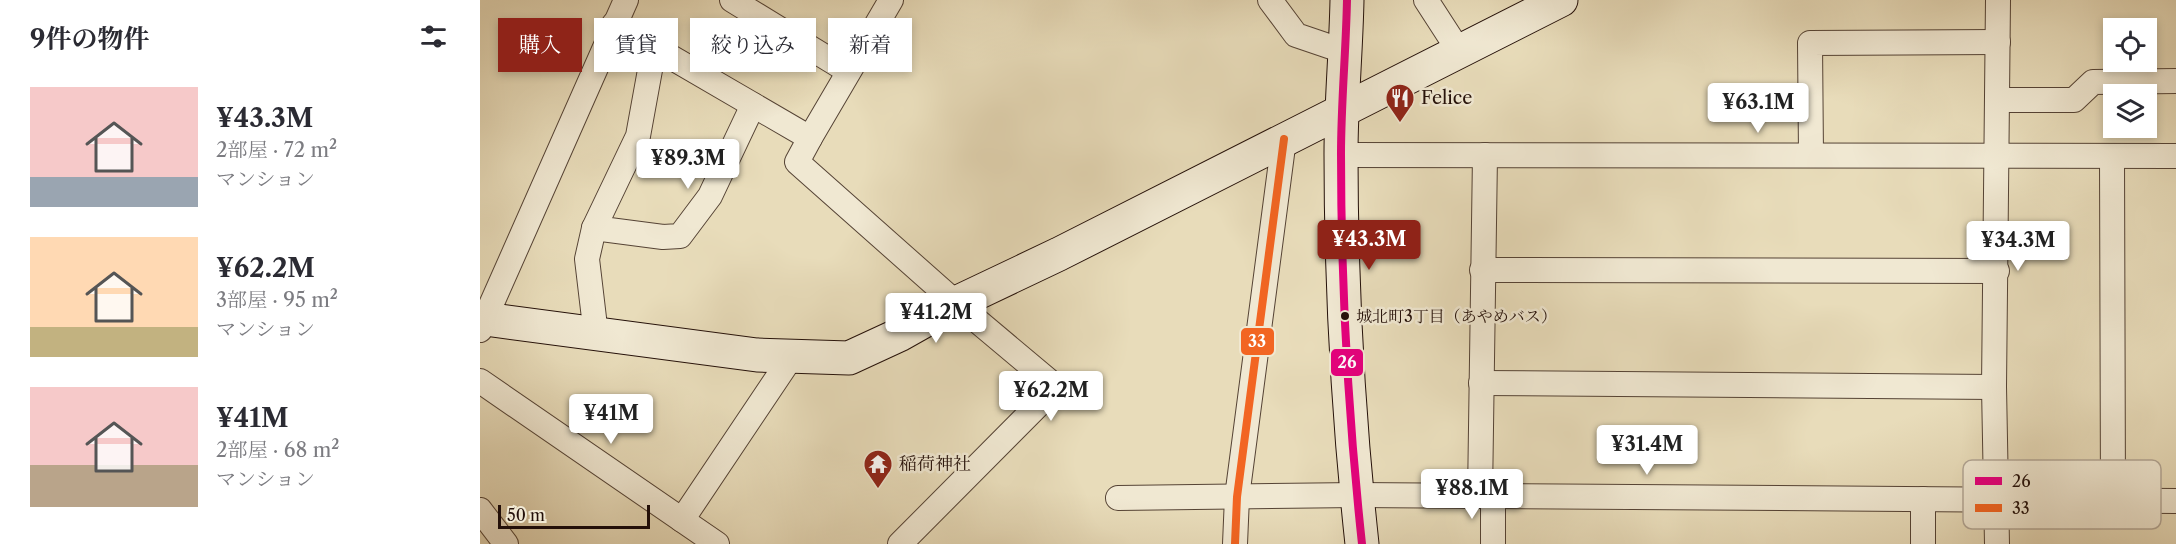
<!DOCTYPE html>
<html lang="ja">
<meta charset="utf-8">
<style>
:root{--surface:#fff;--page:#f7f7f7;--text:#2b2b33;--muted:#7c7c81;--accent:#8f2418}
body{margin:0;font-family:"Libre Caslon Text","Noto Serif JP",serif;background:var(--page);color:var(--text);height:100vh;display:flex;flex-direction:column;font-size:22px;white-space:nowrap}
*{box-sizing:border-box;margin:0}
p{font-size:20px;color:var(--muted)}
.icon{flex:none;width:33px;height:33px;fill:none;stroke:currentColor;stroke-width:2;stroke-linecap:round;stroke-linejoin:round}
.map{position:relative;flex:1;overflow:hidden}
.side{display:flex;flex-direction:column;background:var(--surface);width:480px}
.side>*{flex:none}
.guide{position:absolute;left:18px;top:18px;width:570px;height:54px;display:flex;gap:12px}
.tools{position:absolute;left:1623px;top:18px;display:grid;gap:12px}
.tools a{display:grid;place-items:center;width:54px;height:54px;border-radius:0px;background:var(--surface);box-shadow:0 3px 9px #0003;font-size:30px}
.scale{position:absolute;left:18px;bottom:15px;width:152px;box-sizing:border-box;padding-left:6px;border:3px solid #241009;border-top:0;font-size:16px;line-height:21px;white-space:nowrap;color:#241009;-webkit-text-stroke:4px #f0e8d2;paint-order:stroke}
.price{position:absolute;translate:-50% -51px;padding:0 14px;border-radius:6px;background:#fff;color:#222;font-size:20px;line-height:39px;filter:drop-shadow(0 2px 3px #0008)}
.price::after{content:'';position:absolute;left:50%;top:36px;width:18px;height:14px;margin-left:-9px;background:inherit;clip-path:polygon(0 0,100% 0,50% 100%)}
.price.on{background:var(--accent);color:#fff}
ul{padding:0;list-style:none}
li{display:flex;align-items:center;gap:18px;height:150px;padding:0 30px}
li span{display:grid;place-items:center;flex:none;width:168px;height:120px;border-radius:0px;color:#555}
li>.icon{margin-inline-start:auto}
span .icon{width:72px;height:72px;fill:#fffc;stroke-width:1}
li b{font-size:26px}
h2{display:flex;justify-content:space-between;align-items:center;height:72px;padding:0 30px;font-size:26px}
.chip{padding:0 21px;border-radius:0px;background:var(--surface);box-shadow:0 3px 9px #0003;font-size:21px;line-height:54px}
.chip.on{background:var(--accent);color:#fff}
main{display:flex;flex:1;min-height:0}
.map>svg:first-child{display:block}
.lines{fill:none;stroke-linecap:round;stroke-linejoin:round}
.street-casing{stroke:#554335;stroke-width:26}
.secondary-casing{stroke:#241009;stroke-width:35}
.street{stroke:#f0e8d2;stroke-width:24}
.secondary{stroke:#f0e8d2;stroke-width:33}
.bus-1-casing{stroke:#f0e8d2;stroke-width:12}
.bus-2-casing{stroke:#f0e8d2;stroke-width:12}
.bus-1{stroke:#e5007d;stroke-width:8}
.bus-2{stroke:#f26522;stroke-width:8}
.bus-dot{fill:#241009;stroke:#f0e8d2;stroke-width:2}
.labels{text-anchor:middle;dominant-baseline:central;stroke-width:5;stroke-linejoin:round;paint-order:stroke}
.bus-label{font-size:16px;fill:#241009;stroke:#f0e8d2;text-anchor:start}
.poi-label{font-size:18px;fill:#241009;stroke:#f0e8d2;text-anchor:start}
.key{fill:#f0e8d2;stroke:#b3a796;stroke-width:1.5}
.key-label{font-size:16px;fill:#241009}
.line-badge{stroke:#f0e8d2;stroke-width:2}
.badge-label{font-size:16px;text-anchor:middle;font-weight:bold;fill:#fff}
</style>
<main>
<section class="side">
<h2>9件の物件<svg class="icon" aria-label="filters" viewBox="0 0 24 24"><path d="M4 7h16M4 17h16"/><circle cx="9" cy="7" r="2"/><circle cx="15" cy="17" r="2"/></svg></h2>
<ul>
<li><span style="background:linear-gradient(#f6c9c9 75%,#9aa5b1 0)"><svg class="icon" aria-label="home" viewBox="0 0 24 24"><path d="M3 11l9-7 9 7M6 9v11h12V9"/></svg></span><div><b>¥43.3M</b><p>2部屋 · 72 m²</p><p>マンション</p></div></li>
<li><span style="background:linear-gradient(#ffd9b3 75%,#c2b280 0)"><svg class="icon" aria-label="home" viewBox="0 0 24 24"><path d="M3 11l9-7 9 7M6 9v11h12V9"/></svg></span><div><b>¥62.2M</b><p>3部屋 · 95 m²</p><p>マンション</p></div></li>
<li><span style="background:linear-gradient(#f6c9c9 65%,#b9a48a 0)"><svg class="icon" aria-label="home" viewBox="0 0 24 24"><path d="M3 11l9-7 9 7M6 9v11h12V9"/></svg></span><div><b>¥41M</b><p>2部屋 · 68 m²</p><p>マンション</p></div></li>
</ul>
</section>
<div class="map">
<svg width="1696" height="544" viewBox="0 0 1696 544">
<rect width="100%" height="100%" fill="#e8dcba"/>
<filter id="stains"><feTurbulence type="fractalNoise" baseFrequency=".00333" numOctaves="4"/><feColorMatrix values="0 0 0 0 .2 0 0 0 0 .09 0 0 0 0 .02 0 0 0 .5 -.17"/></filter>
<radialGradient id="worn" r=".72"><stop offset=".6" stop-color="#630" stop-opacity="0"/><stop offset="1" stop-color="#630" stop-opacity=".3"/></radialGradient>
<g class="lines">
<g class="street-casing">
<g id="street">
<path d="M252,0L368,71"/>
<path d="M790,0L816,35L866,52"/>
<path d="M946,0L979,51"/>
<path d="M134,24L330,138L317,162L476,303L576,387L420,544"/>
<path d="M1518,100H1594L1613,82L1696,81"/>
<path d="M330,138L411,0"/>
<path d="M861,155L1696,156"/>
<path d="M1331,155L1330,43L1518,42"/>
<path d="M1632,156L1633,501"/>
<path d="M114,228L183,237L200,236L230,196L273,105"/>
<path d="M1002,270L1517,271"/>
<path d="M0,330L146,0"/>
<path d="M116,335L107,259L114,228L158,136L174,48"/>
<path d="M0,381L237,544"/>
<path d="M1001,383L1514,387"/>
<path d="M1000,496L1005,155"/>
<path d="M1013,496V544"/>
<path d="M638,498L877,495L1696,501"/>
<path d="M0,510L26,544"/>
<path d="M202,520L312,356"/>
<path d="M755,544L757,497L804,139"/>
<path d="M1443,544V499"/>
<path d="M1517,544L1514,387L1518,0"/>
</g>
</g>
<g class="secondary-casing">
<g id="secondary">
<path d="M867,0C866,51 861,103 861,154C861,285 868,414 882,544"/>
<path d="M5,319L277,355L369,358L421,334L476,303L579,254L1081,0"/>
</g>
</g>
<use href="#street" class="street"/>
<use href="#secondary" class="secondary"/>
<g class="bus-1-casing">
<path id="bus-1" d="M867,0C866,51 861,103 861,154C861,285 868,414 882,544"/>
</g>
<g class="bus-2-casing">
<path id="bus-2" d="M755,544L757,497L804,139"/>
</g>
<use href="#bus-1" class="bus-1"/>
<use href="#bus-2" class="bus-2"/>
</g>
<defs>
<g id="restaurant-pin" transform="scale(1.5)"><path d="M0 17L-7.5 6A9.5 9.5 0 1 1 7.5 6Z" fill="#8f2418" stroke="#f0e8d2"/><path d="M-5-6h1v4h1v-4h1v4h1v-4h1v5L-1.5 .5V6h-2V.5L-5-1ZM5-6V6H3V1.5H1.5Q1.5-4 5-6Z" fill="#fff"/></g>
<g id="temple-pin" transform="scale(1.5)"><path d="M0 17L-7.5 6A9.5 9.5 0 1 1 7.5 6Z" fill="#8f2418" stroke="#f0e8d2"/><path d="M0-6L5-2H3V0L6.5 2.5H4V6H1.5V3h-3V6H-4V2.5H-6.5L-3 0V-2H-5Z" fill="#fff"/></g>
</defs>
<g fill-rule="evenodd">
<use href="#restaurant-pin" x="920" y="98"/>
<use href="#temple-pin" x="398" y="464"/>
</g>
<circle class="bus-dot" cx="865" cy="316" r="5"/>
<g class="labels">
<g class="bus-label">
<text x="876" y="316">城北町3丁目（あやめバス）</text>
</g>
<g class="poi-label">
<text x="941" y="98">Felice</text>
<text x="419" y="464">稲荷神社</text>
</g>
</g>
<rect x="1483" y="460" width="198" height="69" rx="9" class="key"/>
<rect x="1495" y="477" width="27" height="8" fill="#e5007d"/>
<rect x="1495" y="504" width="27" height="8" fill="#f26522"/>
<g class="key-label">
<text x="1532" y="487">26</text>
<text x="1532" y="514">33</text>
</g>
<g class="line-badge">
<rect x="760" y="327" width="35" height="29" rx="6" fill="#f26522"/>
<rect x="850" y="348" width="34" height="29" rx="6" fill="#e5007d"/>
</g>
<g class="badge-label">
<text x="777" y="347">33</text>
<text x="867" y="368">26</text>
</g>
<rect width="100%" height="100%" filter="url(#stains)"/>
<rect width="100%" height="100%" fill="url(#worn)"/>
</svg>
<div class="tools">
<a><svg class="icon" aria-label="locate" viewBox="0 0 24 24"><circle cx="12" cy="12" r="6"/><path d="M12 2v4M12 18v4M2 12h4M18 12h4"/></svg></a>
<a><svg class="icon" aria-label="layers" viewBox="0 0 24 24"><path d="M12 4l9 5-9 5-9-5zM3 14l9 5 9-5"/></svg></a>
</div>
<div class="scale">50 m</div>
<b class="price" style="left:1278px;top:134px">¥63.1M</b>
<b class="price" style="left:208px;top:190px">¥89.3M</b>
<b class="price on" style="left:889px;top:271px">¥43.3M</b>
<b class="price" style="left:1538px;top:272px">¥34.3M</b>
<b class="price" style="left:456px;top:344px">¥41.2M</b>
<b class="price" style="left:571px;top:422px">¥62.2M</b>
<b class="price" style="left:131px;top:445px">¥41M</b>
<b class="price" style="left:1167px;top:476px">¥31.4M</b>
<b class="price" style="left:992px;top:520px">¥88.1M</b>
<div class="guide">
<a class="chip on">購入</a>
<a class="chip">賃貸</a>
<a class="chip">絞り込み</a>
<a class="chip">新着</a>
</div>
</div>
</main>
